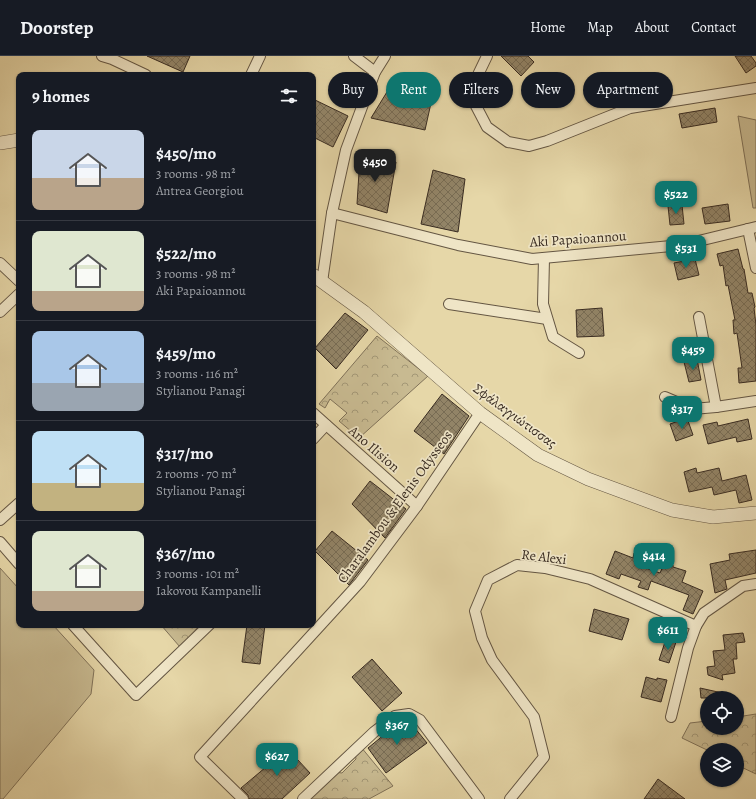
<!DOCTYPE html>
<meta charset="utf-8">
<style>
:root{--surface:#171b24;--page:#20242c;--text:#f1f3f6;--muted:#9ea1a6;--line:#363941;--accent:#0f766e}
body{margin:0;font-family:Alegreya,serif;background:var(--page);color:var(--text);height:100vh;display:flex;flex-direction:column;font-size:15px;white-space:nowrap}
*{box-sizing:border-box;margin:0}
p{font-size:13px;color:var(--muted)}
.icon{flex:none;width:22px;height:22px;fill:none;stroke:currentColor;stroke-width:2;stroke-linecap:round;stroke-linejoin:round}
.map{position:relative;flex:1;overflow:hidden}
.panel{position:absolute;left:16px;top:16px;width:300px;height:556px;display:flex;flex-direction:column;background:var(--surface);border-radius:8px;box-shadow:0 1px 3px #0004}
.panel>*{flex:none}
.banner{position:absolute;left:328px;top:16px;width:368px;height:36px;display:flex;gap:8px}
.tools{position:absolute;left:700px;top:635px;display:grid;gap:8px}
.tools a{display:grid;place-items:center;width:44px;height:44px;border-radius:50%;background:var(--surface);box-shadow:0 1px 3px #0004;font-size:20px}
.price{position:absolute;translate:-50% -34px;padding:0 9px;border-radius:8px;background:var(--accent);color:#fff;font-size:13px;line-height:26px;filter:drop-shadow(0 1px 2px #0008)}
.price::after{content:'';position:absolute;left:50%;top:24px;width:12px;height:9px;margin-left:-6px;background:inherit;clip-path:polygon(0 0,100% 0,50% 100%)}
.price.current{background:#222;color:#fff}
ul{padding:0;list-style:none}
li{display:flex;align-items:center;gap:12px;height:100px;padding:0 16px}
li+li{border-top:1px solid var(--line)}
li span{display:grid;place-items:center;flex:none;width:112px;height:80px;border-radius:8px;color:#555}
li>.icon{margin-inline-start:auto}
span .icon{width:48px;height:48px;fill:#fffc;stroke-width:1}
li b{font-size:17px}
h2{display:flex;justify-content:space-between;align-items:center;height:48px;padding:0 16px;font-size:17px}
.chip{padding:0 14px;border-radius:18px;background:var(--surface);box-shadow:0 1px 3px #0004;font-size:14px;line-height:36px}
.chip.current{background:var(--accent);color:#fff}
header{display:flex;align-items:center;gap:24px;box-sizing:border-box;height:56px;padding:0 20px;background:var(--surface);border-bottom:1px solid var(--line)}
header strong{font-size:19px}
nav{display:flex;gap:22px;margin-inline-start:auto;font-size:14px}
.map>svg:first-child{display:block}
.grass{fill:#c8ba91;stroke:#807259}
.park{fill:url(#park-crowns);stroke:#807259}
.building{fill:url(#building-cross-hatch);stroke:#382b21}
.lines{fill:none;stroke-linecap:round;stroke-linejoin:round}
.minor-casing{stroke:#645643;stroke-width:12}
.tertiary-casing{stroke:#645643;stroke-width:14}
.minor{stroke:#efe5c6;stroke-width:10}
.tertiary{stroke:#efe5c6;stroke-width:13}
.labels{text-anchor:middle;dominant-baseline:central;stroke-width:3.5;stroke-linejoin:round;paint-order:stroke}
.street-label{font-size:14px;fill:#382b21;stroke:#efe5c6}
</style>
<header>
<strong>Doorstep</strong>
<nav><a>Home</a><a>Map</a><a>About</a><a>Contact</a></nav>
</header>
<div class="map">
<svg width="756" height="743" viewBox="0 0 756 743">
<defs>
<pattern id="park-crowns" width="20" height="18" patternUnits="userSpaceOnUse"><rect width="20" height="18" fill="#c8ba91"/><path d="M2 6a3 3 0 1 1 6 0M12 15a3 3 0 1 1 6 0" fill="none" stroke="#a39776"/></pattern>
<pattern id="building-cross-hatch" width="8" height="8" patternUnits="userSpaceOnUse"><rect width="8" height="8" fill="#928467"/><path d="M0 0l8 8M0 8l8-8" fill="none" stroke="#786c54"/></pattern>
</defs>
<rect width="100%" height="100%" fill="#e6d7a8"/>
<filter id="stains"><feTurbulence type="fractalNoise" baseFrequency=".005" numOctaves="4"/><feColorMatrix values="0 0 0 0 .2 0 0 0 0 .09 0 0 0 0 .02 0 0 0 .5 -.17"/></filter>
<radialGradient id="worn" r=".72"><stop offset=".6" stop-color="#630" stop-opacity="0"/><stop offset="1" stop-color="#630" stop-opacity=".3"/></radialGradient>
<g class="grass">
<path d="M738,60L756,64V152H753Z"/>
<path d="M0,512L19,533V569H53L94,614L91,638L3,743H0Z"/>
</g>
<g class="park">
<path d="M377,280L428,320L359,382L339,365L347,357L330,343L325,352L319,348Z"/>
<path d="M161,569H200L180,591Z"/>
<path d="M756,658V718L737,709V694H707L682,682L690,667L707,665V672H737V661Z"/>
<path d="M361,691L393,730L369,743H309L334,716L342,717L356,703L355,697Z"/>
</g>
<g class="building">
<path d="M147,0H190L183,16Z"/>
<path d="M501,0H528L534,6L521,20Z"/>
<path d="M735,0H751L756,7V10L746,17Z"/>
<path d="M390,31L433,38L425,74L371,62Z"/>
<path d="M313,43L348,60L333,91L313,81Z"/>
<path d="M715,52L717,66L682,72L679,58Z"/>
<path d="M360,100L396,106L387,157L357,148Z"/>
<path d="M433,114L465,123L458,176L421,168Z"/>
<path d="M728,148L730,165L705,168L702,152Z"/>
<path d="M682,149L684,168L670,169L668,150Z"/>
<path d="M738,193L743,213H744L748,237H752L755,251L754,252L756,269V325L739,327L738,312H742L737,277L734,278L733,264H735L728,229L726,230L723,209L720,210L717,198Z"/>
<path d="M695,203L699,219L678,224L674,207Z"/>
<path d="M602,252L604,280L577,281L576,254Z"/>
<path d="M345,257L368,274L336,313L315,292Z"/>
<path d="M697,303L701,324L689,326L684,306Z"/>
<path d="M442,338L469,360L444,398L414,375Z"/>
<path d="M687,362L693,379L676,385L670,368Z"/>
<path d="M748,363L752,383L737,386L736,381L708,388L703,369L717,366L718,370Z"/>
<path d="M696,412L697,417L719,412L722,425L746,419L752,444L739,447L736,434L714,439L712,431L689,436L684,416Z"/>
<path d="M370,425L406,453L385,482L352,448Z"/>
<path d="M332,475L368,504L349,529L315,495Z"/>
<path d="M756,494V517L725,524L727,533L715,537L710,508L730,504L729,498Z"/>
<path d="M615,495L633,502L634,497L643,500L640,510L660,517L665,506L673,509V511L686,515L682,526L703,535L693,558L683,554L689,539L651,525L648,534L638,531L641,525L621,518L619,523L606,518Z"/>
<path d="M594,553L629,563L622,584L589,575Z"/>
<path d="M247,569H265L260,608L242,606Z"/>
<path d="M743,577L745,586L736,587L737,603H733L735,617L722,619L723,624L708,619L707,611L715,610L713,595L725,594L723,579Z"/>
<path d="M666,583L676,586L669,607L659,604Z"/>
<path d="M372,603L402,637L382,655L352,621Z"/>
<path d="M646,621L657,624V622L667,624L661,646L641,641Z"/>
<path d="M700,632L727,638L726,642H701Z"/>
<path d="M396,669L414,671L427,687L386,717L368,692Z"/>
<path d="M285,690L310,717L282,743H249L248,739L241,732L266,711L264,709Z"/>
<path d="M658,723L685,743H644Z"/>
</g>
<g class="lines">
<g class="minor-casing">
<g id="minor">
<path d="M102,0L112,3L146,19"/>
<path d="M354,0L375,16"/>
<path d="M487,0L475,25V48L487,71L508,86L529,90L547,85L630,52L756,32"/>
<path d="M251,19L260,0"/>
<path d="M332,157L458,189L532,203L682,189L756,171"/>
<path d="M748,173L756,212"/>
<path d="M544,202L543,248L553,281L579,297"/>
<path d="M0,207L19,225"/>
<path d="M322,226L332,157L346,94L375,16L385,0"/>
<path d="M449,248L547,263"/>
<path d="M0,256L19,238"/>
<path d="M699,261L716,351"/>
<path d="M665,341L693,353L716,351L756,345"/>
<path d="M313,357L417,450"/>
<path d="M313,383L326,369"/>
<path d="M0,464L19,447"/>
<path d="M0,486L19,508"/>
<path d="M73,569L136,639L209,569"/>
<path d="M671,661L688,592L696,570L704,557L743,530L756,528"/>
<path d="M243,743L200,701L360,526L417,450L480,357"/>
<path d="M303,743L374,676L395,660L409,658L420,664L479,743"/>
<path d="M510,743L544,701L534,661L492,604L482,582L475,555L488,524L517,509L545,512L590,523L696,570"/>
</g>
</g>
<g class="tertiary-casing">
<g id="tertiary">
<path d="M0,87L19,84"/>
<path d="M313,219L364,256L480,357L538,399L588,423L672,454L713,461L756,457"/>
</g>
</g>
<use href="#minor" class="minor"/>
<use href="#tertiary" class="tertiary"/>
</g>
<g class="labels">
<g class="street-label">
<text transform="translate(578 183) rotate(-4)">Aki Papaioannou</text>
<text transform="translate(515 360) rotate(36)">Σφάλαγγιώτισσας</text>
<text transform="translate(374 393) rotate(41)">Ano Ilision</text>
<text transform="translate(395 451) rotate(-54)">Charalambou &amp; Elenis Odysseos</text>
<text transform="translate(544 501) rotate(7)">Re Alexi</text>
</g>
</g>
<rect width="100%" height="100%" filter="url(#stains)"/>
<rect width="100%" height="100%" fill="url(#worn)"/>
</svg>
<div class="tools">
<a><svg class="icon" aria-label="locate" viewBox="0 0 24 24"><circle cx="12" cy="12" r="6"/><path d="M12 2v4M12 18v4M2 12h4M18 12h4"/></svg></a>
<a><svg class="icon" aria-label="layers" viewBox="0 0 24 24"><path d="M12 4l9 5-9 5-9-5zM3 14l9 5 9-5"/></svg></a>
</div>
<b class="price current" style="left:375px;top:127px">$450</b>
<b class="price" style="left:676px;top:159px">$522</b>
<b class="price" style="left:686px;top:213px">$531</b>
<b class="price" style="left:693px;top:315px">$459</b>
<b class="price" style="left:682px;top:374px">$317</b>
<b class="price" style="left:654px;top:521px">$414</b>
<b class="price" style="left:668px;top:595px">$611</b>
<b class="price" style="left:397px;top:690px">$367</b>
<b class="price" style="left:277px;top:721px">$627</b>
<div class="banner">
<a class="chip">Buy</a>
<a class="chip current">Rent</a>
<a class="chip">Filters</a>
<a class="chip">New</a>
<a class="chip">Apartment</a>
</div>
<section class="panel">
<h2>9 homes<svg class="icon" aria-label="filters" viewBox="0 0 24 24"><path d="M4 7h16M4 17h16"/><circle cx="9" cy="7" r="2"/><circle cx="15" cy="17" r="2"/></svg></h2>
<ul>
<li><span style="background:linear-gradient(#c9d6e8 60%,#b9a48a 0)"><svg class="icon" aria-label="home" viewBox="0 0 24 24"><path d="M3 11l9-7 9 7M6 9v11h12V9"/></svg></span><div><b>$450/mo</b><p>3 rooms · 98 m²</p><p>Antrea Georgiou</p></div></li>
<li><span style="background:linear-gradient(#dfe7d0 75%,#b9a48a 0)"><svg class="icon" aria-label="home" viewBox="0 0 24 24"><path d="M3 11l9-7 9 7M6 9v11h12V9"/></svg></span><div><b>$522/mo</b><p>3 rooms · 98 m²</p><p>Aki Papaioannou</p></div></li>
<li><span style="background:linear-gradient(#a9c7e8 65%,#9aa5b1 0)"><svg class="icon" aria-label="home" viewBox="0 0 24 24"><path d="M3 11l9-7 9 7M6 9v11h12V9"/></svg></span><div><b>$459/mo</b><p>3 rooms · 116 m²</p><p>Stylianou Panagi</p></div></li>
<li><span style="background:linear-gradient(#bfe0f5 65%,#c2b280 0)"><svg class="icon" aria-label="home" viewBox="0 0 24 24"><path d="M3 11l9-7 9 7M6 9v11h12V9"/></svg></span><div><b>$317/mo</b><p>2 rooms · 70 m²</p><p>Stylianou Panagi</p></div></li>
<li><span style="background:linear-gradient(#dfe7d0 75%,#b9a48a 0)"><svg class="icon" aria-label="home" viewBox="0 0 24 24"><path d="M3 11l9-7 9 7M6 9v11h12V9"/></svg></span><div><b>$367/mo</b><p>3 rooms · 101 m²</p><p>Iakovou Kampanelli</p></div></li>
</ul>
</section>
</div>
